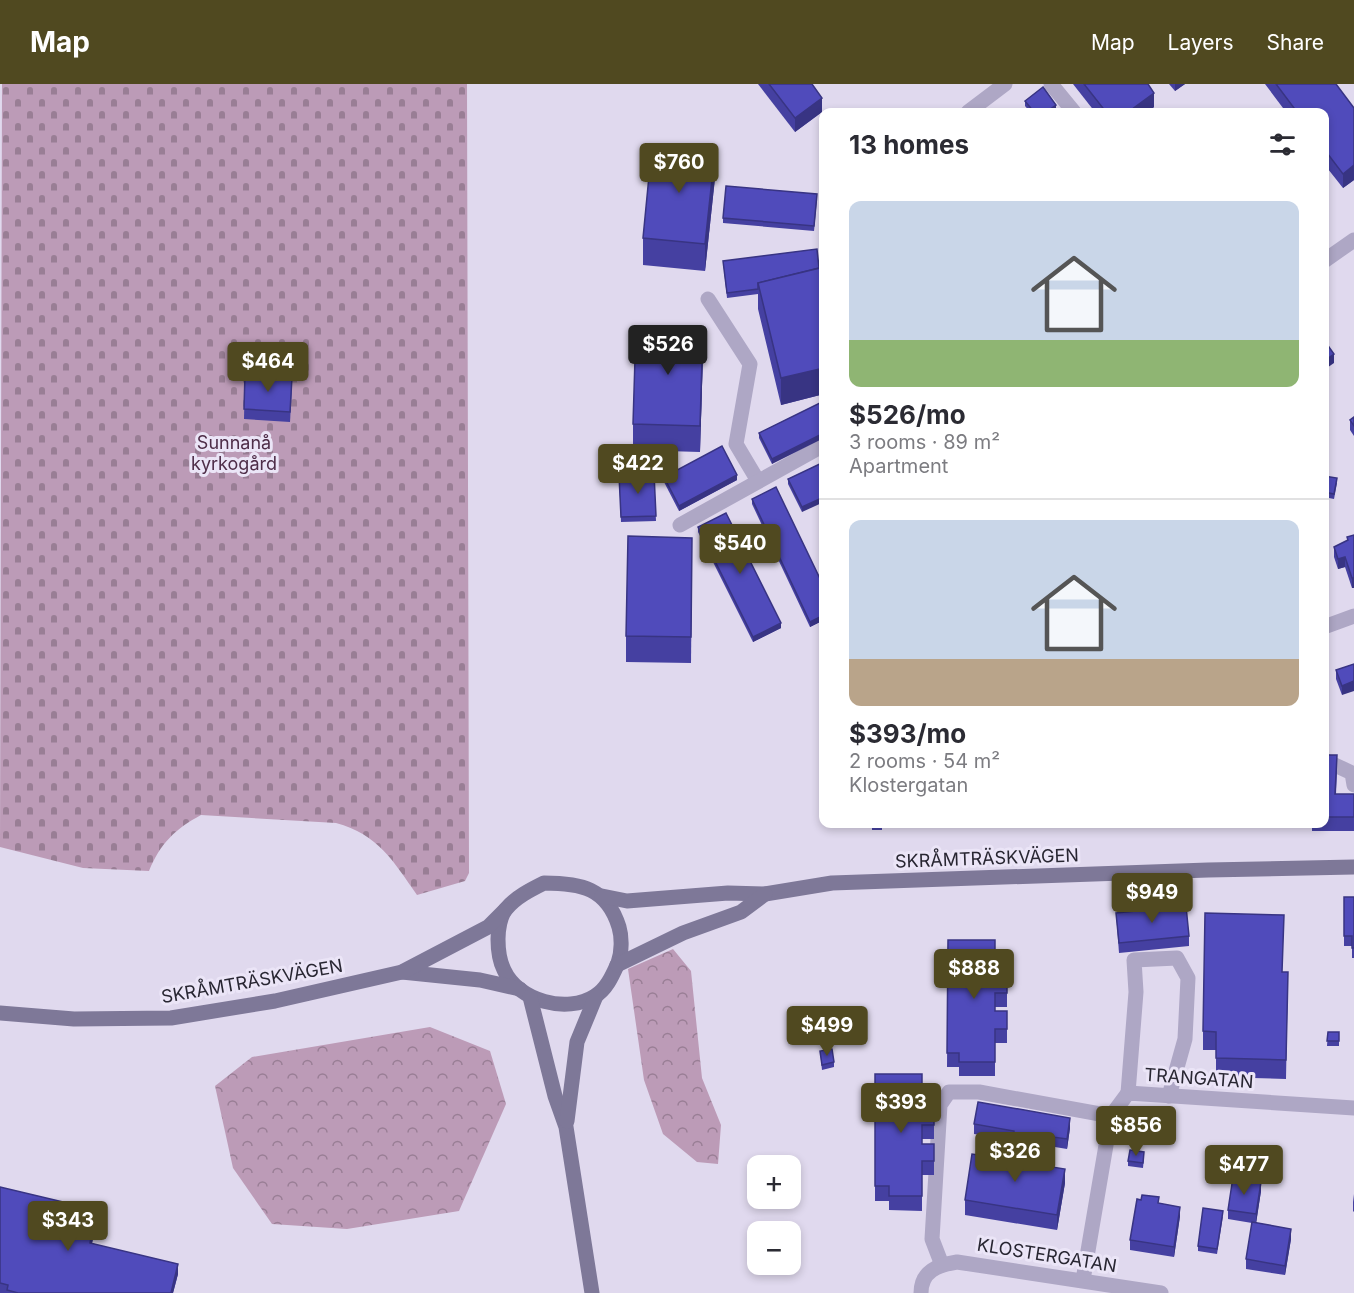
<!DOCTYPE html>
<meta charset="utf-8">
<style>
:root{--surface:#fff;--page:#f2f2f3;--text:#2b2b33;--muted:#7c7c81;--line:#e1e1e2;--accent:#504920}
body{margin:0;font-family:Inter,sans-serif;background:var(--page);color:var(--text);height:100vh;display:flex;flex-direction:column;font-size:22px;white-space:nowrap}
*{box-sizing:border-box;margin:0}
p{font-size:20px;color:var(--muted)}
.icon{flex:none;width:33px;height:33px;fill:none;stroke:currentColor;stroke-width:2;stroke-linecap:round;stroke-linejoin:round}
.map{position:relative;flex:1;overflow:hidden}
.details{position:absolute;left:819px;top:24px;width:510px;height:720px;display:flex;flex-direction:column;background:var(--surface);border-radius:12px;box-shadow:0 3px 9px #0003}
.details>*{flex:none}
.controls{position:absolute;left:747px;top:1071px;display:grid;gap:12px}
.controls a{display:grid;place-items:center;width:54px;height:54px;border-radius:12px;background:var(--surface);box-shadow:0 3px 9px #0003;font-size:30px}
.price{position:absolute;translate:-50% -51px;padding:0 14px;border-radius:6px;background:var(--accent);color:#fff;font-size:20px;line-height:39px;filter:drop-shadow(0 2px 3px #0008)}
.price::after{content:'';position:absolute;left:50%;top:36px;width:18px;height:14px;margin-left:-9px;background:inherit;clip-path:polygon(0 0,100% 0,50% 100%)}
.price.active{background:#222;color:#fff}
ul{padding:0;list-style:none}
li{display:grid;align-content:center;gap:12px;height:318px;padding:0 30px}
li+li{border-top:2px solid var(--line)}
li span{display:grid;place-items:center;height:186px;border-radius:12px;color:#555}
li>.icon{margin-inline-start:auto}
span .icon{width:108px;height:108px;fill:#fffc;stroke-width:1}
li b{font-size:26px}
h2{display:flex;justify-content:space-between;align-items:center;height:72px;padding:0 30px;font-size:26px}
header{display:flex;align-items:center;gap:36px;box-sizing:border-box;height:84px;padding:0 30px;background:var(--accent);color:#fff}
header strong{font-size:28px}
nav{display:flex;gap:33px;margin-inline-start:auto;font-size:21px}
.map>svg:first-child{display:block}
.forest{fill:url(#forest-crowns)}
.cemetery{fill:url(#cemetery-stones)}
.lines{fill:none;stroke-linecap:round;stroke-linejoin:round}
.lane{stroke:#aea7c5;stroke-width:15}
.street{stroke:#aea7c5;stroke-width:15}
.secondary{stroke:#7e7898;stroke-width:15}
.wall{fill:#4540a1}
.shaded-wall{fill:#383483}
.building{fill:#504bbb;stroke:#383483;stroke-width:1.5}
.labels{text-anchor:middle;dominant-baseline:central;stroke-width:6;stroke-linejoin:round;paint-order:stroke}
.park-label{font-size:18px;fill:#4e2d48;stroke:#ebe5f7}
.street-label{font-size:18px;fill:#282632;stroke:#ebe5f7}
</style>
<header>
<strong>Map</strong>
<nav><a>Map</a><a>Layers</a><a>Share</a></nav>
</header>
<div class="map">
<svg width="1354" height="1209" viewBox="0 0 1354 1209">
<defs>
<pattern id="forest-crowns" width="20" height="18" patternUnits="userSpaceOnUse" patternTransform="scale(1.5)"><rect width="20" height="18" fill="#bc9bb7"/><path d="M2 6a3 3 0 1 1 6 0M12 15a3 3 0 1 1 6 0" fill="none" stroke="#997e95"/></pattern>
<pattern id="cemetery-stones" width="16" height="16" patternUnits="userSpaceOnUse" patternTransform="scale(1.5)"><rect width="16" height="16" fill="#bc9bb7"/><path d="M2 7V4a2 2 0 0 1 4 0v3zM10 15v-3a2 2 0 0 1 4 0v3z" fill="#997e95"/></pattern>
</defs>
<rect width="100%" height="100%" fill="#e0d9ee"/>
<g class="forest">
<path d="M673,865L691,887L702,994L721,1041L718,1080L697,1078L663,1050L644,996L628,885Z"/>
<path d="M430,943L490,967L506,1020L459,1127L347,1145L272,1140L233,1084L215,1002L252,973Z"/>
</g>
<path class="cemetery" d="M2,0H467L469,789L465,797L417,811C394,778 378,750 336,739L201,731C175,745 160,760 149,787L83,784L0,763Z"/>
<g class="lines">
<g class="lane">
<path d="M1051,0L1074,28"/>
<path d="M708,215L750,280L736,360L758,397"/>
<path d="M680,441L824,361"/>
<path d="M1324,676L1352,689L1354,701"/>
<path d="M1128,1009L1136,908L1134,876L1177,874L1188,894L1185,955L1169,1012"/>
<path d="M942,1181L932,1155L940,1021L949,1008H979L1111,1032"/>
</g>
<g class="street">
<path d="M968,28L1005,0"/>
<path d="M1324,177L1354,156"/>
<path d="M1324,543L1354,532"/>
<path d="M1083,1196L1111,1032L1128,1009L1354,1024"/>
<path d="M921,1209C921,1187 938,1181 957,1178L1161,1209"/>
</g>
<g class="secondary">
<path d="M544,799C581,799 607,804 619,843C622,853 622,868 618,879C613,890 607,905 595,912C567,930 518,917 504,886C499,876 498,867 498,855C498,846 500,832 506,825C516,813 530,806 544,799Z"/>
<path d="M602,812L627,817L728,809L765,810L832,799L1208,786L1354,783"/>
<path d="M617,881L683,849L741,828L765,810"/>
<path d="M402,888L480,896L520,905"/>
<path d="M530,913L555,1012L566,1043L592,1209"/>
<path d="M0,929L74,935L171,934L275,917L402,888L488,843L505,826"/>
<path d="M567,1037L577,958L596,912"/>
</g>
</g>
<g class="wall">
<path d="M758,0H812L822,28L795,48Z"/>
<path d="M1073,0H1148L1154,23L1148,28H1095Z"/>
<path d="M1169,0H1185L1175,7Z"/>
<path d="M1265,0H1336L1354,24V96L1343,104L1324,80V28H1286Z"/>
<path d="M1025,17L1056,26L1052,28H1030L1025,22Z"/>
<path d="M715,94L705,187L643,181V154Z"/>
<path d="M817,115L814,147L723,139V134Z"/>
<path d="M723,177L819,184L824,198V310L781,321L758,225V210L727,214Z"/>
<path d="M703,270L700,368L633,366V340Z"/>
<path d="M245,290L292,303L290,338L244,335Z"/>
<path d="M824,317L772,380L759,354V349Z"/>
<path d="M1354,333V352L1350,346V336Z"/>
<path d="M824,378L802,428L788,400V395Z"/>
<path d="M654,389L656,437L621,438L619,391Z"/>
<path d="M1324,392L1337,399L1334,415L1324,413Z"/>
<path d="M664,393L737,396L679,427L664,398Z"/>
<path d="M752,415L824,503V536L810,543L752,420Z"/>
<path d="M698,443L781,544L753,558L698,448Z"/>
<path d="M1354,451V504H1352L1345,483L1338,485L1334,473V463L1347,457V453Z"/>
<path d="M692,480L691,579L626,578V552Z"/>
<path d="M1354,580L1342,611L1336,595V586Z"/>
<path d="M1324,671L1337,686L1336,710H1354V747H1312V740H1324Z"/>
<rect x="872" y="740" width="10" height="6"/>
<path d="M1344,813H1354V874H1352V862H1344Z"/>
<path d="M1116,829L1189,852V862L1119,869Z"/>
<path d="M948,856L995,893L1007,908V923H995V927H1007V959H995V992H959V983H947Z"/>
<path d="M1283,888H1288L1286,995L1216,993V966H1203V947Z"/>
<path d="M1328,948H1339V962H1327Z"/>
<path d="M820,967L834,978V983L822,986Z"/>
<path d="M875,990L922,1027H934V1055H922V1060H934V1091H922V1127L889,1126V1117H875Z"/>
<path d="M974,1040L1070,1044L1067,1065L1031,1059L1030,1067H1029V1079L1065,1099L1057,1146L965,1131V1116L1008,1075L1013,1063V1057L974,1050Z"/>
<path d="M1144,1073L1143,1084L1128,1082V1077Z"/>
<path d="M0,1103L97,1136L92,1159L178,1190L173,1209H0Z"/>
<path d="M1261,1107L1256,1139L1291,1155L1285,1191L1246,1185V1175L1252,1139L1228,1135V1126Z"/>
<path d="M1354,1110V1128L1353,1127V1118Z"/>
<path d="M1159,1119L1180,1132L1174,1173L1130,1166V1156Z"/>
<path d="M1223,1132L1217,1170L1198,1167V1162Z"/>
</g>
<g class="shaded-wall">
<path d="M1175,0H1185L1175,7Z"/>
<path d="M1154,9V23L1148,28H1128Z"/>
<path d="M822,14V28L795,48V34Z"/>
<path d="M1056,21V26L1052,28H1046Z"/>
<path d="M715,67V94L705,187V160Z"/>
<path d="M1354,81V96L1343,104V90Z"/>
<path d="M703,244V270L700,368V342Z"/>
<path d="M1334,270V279L1324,286V277Z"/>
<path d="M824,284V310L781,321V294Z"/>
<path d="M1327,286V296L1324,297V287Z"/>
<path d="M824,349V354L772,380V375Z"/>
<path d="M737,391V396L679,427V422Z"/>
<path d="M824,413V418L802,428V423Z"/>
<path d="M1345,473V483L1338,485V475Z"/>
<rect x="1352" y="494" width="2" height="10"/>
<path d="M824,531V536L810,543V538Z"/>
<path d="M781,539V544L753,558V553Z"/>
<path d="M1354,597V607L1342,611V602Z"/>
<path d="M1070,1034V1044L1067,1065V1055Z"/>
<path d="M1065,1085V1099L1057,1146V1131Z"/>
<path d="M1261,1098V1107L1256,1140V1130Z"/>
<path d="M1180,1123V1132L1174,1173V1163Z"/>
<path d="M97,1126V1136L90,1169V1159Z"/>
<path d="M1291,1145V1155L1285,1191V1182Z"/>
<path d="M178,1180V1190L173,1209H171Z"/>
</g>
<g class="building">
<path d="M769,0H812L822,14L795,34Z"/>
<path d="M1084,0H1148L1154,9L1128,28H1106Z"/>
<path d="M1276,0H1336L1354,24V81L1343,90L1324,65V28H1297Z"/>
<path d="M1043,3L1056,21L1046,28H1034L1025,17Z"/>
<path d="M652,61L715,67L705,160L643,154Z"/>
<path d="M726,102L817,110L814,142L723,134Z"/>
<path d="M817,165L819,184L758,199V205L727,209L723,177Z"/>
<path d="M820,184L824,198V284L781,294L758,199Z"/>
<path d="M636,242L703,244L700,342L633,340Z"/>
<path d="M1324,256L1334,270L1324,277Z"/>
<path d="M245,290L292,293L290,328L244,325Z"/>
<path d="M824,317V349L772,375L759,349Z"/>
<path d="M1354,333V342L1350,336Z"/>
<path d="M722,362L737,391L679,422L664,393Z"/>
<path d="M824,378V413L802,423L788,395Z"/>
<path d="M654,389L656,432L621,433L619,391Z"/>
<path d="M1324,392L1337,394L1334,410L1324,408Z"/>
<path d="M776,403L824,503V531L810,538L752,415Z"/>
<path d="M726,429L781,539L753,553L698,443Z"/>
<path d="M1354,451V494H1352L1345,473L1338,475L1334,463L1348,456L1347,453Z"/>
<path d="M628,452L692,454L691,553L626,552Z"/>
<path d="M1354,580V597L1342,602L1336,586Z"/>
<path d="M1324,671H1337L1335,710H1354V733H1324Z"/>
<rect x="872" y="740" width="10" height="1"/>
<path d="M1344,813H1354V864H1352V852H1344Z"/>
<path d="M1186,822L1189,852L1119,859L1116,829Z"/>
<path d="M1205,829L1284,831L1282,888H1288L1286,976L1216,974V948L1203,947Z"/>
<path d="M948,856H995V893H1007V909H995V927H1007V945H995V978H959V969H947Z"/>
<path d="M1328,948H1339V957H1327Z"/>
<path d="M832,965L834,978L822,981L820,967Z"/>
<path d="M875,990H922V1027H934V1041H922V1060H934V1077H922V1112H889V1102H875Z"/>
<path d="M978,1018L1070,1034L1067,1055L1031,1050L1030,1058L1013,1055L1014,1047L974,1040Z"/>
<path d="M1010,1062L1029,1066L1027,1079L1065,1085L1057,1131L965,1116L972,1070L1008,1075Z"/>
<path d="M1130,1066L1144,1068L1143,1079L1128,1077Z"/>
<path d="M790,1086H792L791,1101H790Z"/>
<path d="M1233,1093L1261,1098L1256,1130L1228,1126Z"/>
<path d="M0,1103L97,1126L90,1159L178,1180L171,1209H18L7,1206L8,1201L0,1199Z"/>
<path d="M1142,1111L1159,1113L1158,1119L1180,1123L1174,1163L1130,1156L1137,1115L1141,1116Z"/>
<path d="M1203,1124L1223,1127L1217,1165L1198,1162Z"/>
<path d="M1252,1138L1291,1145L1285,1182L1246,1175Z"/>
</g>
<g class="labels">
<g class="park-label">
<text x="234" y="358">Sunnanå<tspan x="234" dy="21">kyrkogård</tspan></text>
</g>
<g class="street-label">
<text transform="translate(987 774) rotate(-2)">SKRÅMTRÄSKVÄGEN</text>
<text transform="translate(252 897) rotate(-10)">SKRÅMTRÄSKVÄGEN</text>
<text transform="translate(1199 994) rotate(4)">TRANGATAN</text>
<text transform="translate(1047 1171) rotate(9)">KLOSTERGATAN</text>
</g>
</g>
</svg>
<div class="controls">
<a>+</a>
<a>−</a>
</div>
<b class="price" style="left:679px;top:110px">$760</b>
<b class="price active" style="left:668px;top:292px">$526</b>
<b class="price" style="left:268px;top:309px">$464</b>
<b class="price" style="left:638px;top:411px">$422</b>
<b class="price" style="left:740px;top:491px">$540</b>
<b class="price" style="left:1152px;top:840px">$949</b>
<b class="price" style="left:974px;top:916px">$888</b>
<b class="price" style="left:827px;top:973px">$499</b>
<b class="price" style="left:901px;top:1050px">$393</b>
<b class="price" style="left:1136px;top:1073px">$856</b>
<b class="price" style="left:1015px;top:1099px">$326</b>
<b class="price" style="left:1244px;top:1112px">$477</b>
<b class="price" style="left:68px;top:1168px">$343</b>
<section class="details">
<h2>13 homes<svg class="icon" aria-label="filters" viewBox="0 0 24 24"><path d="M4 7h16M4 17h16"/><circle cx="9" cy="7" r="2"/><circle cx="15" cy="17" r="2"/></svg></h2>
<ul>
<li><span style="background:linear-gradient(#c9d6e8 75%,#8fb573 0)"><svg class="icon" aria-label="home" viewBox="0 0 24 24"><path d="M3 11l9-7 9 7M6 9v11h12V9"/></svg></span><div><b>$526/mo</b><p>3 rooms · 89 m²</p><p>Apartment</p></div></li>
<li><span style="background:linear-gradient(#c9d6e8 75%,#b9a48a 0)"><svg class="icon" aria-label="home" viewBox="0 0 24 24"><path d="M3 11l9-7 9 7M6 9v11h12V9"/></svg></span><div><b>$393/mo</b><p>2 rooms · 54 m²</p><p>Klostergatan</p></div></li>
</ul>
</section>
</div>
